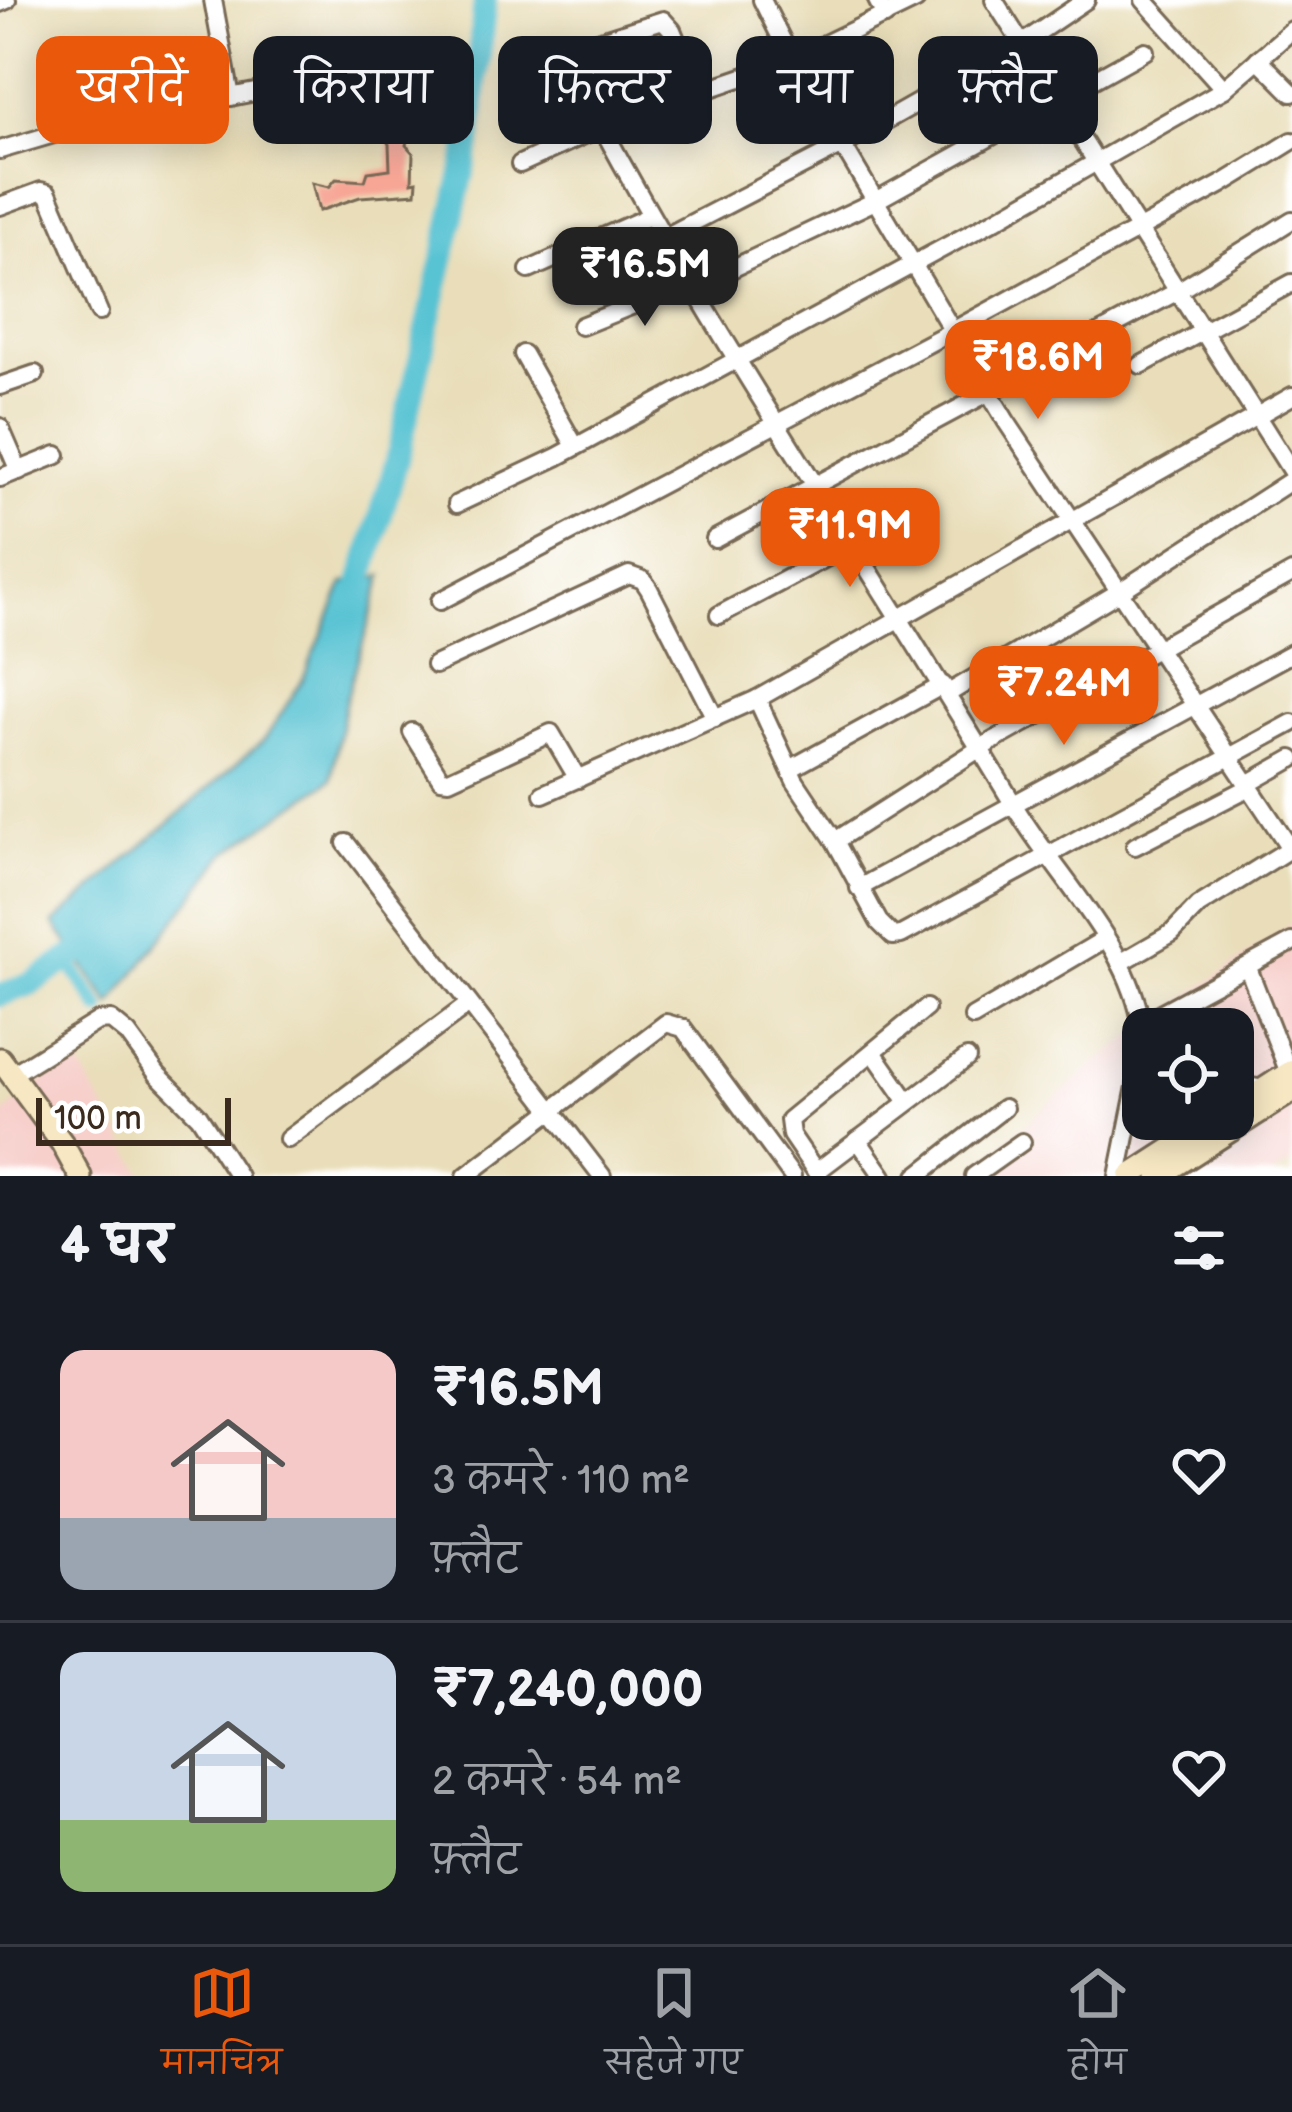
<!DOCTYPE html>
<html lang="hi">
<meta charset="utf-8">
<style>
:root{--surface:#171b24;--page:#20242c;--text:#f1f3f6;--muted:#9ea1a6;--line:#363941;--accent:#ea580c}
body{margin:0;font-family:"Balsamiq Sans","Playpen Sans Deva",sans-serif;background:var(--page);color:var(--text);height:100vh;display:flex;flex-direction:column;font-size:45px;white-space:nowrap}
*{box-sizing:border-box;margin:0}
p{font-size:39px;color:var(--muted)}
.icon{flex:none;width:66px;height:66px;fill:none;stroke:currentColor;stroke-width:2;stroke-linecap:round;stroke-linejoin:round}
.map{position:relative;height:1176px;overflow:hidden}
.side{display:flex;flex-direction:column;background:var(--surface);flex:1}
.side>*{flex:none}
.hud{position:absolute;left:36px;top:36px;width:1221px;height:108px;display:flex;gap:24px}
.buttons{position:absolute;left:1122px;top:1008px;display:grid;gap:24px}
.buttons a{display:grid;place-items:center;width:132px;height:132px;border-radius:24px;background:var(--surface);box-shadow:0 6px 30px #0003;font-size:60px}
.scale{position:absolute;left:36px;bottom:30px;width:195px;box-sizing:border-box;padding-left:12px;border:6px solid #3b2a1e;border-top:0;font-size:33px;line-height:42px;white-space:nowrap;color:#3b2a1e;-webkit-text-stroke:9px #fff;paint-order:stroke}
.price{position:absolute;translate:-50% -102px;padding:0 27px;border-radius:24px;background:var(--accent);color:#fff;font-size:39px;line-height:78px;filter:drop-shadow(0 3px 6px #0008)}
.price::after{content:'';position:absolute;left:50%;top:72px;width:36px;height:27px;margin-left:-18px;background:inherit;clip-path:polygon(0 0,100% 0,50% 100%)}
.price.current{background:#222;color:#fff}
ul{padding:0;list-style:none}
li{display:flex;align-items:center;gap:36px;height:300px;padding:0 60px}
li+li{border-top:3px solid var(--line)}
li span{display:grid;place-items:center;flex:none;width:336px;height:240px;border-radius:24px;color:#555}
li>.icon{margin-inline-start:auto}
span .icon{width:144px;height:144px;fill:#fffc;stroke-width:1}
li b{font-size:51px}
h2{display:flex;justify-content:space-between;align-items:center;height:144px;padding:0 60px;font-size:51px}
.pill{padding:0 42px;border-radius:24px;background:var(--surface);box-shadow:0 6px 30px #0003;font-size:42px;line-height:108px}
.pill.current{background:var(--accent);color:#fff}
.menu{display:flex;justify-content:space-around;align-items:center;height:168px;border-top:3px solid var(--line);background:var(--surface);font-size:33px;color:var(--muted)}
.menu a{display:grid;justify-items:center;gap:6px}
.menu .current{color:var(--accent)}
.map>svg:first-child{display:block}
.built{fill:#f7d0cc}
.water{fill:#58c3d3;stroke:#4a7678;stroke-width:3}
.lines{fill:none;stroke-linecap:round;stroke-linejoin:round}
.canal{stroke:#58c3d3;stroke-width:14}
.river{stroke:#58c3d3;stroke-width:24}
.building{fill:#f7a696}
.street-casing{stroke:#786954;stroke-width:22}
.secondary-casing{stroke:#786954;stroke-width:27}
.street{stroke:#fff;stroke-width:16}
.secondary{stroke:#f7e8c3;stroke-width:21}
</style>
<div class="map">
<svg width="1292" height="1176" viewBox="0 0 1292 1176">
<rect width="100%" height="100%" fill="#fff"/>
<filter id="ink" filterUnits="userSpaceOnUse"><feTurbulence type="fractalNoise" baseFrequency=".00833" numOctaves="2"/><feDisplacementMap in="SourceGraphic" scale="24" xChannelSelector="R" yChannelSelector="G"/><feConvolveMatrix kernelMatrix="1 2 1 2 8 2 1 2 1" color-interpolation-filters="sRGB"/></filter>
<filter id="wash" filterUnits="userSpaceOnUse"><feTurbulence type="fractalNoise" baseFrequency=".004" numOctaves="4" result="noise"/><feDisplacementMap in="SourceGraphic" scale="48" xChannelSelector="R" yChannelSelector="G"/><feGaussianBlur stdDeviation="2.7" result="paint"/><feColorMatrix in="noise" values="0 0 0 0 0 0 0 0 0 0 0 0 0 0 0 0 0 1.4 0 .05"/><feComposite in="paint" operator="in"/></filter>
<g filter="url(#wash)">
<rect width="100%" height="100%" fill="#e9deb9"/>
<g class="built">
<path d="M1292,923V1163L1271,1176H967L1092,1066L1143,1029V1119H1233V1029H1143Z"/>
<path d="M73,1055L145,1176H0V1117Z"/>
</g>
<path class="water" d="M383,576L346,699L331,780L226,853L111,1005L54,923L265,739L303,679L344,583Z"/>
<g class="lines">
<path class="canal" d="M68,961L100,1009"/>
<g class="river">
<path d="M354,607L397,460L470,142L485,0"/>
<path d="M0,995L31,984L102,937"/>
</g>
</g>
<g id="blocks">
<path class="building" d="M410,128L406,145L413,153L412,182L417,181L416,193L360,197L319,211L312,183L329,187L336,179L365,181L368,172L390,169L389,144L382,134Z"/>
</g>
</g>
<g filter="url(#ink)">
<use href="#blocks" fill-opacity="0" stroke="#786954" stroke-width="3"/>
<g class="lines">
<g class="street-casing">
<g id="street">
<path d="M213,0L231,97"/>
<path d="M762,0L792,60L1006,421L1292,851"/>
<path d="M877,0L885,16"/>
<path d="M994,0L1292,472"/>
<path d="M1144,0L1224,89"/>
<path d="M0,3L7,0"/>
<path d="M582,46L663,20L672,30L698,94"/>
<path d="M1258,59L1292,93"/>
<path d="M603,129C729,362 880,580 1015,807C1058,879 1135,950 1143,1036"/>
<path d="M0,150L81,126L378,68"/>
<path d="M520,164L615,121L792,60L916,0"/>
<path d="M0,206L41,191L48,193L99,312"/>
<path d="M661,239L843,145L1021,44L1086,0"/>
<path d="M529,270L650,216"/>
<path d="M691,288L875,201L1145,51"/>
<path d="M581,326L688,283"/>
<path d="M523,354L575,446"/>
<path d="M1141,365L1292,283"/>
<path d="M0,386L35,374"/>
<path d="M0,427L19,471"/>
<path d="M0,478L57,455"/>
<path d="M457,504L557,457L995,220L1224,89L1292,30"/>
<path d="M715,539L1178,291L1292,220"/>
<path d="M440,601L954,330L1222,184L1292,141"/>
<path d="M719,615L923,506"/>
<path d="M435,665L629,575L643,580L649,589L715,718"/>
<path d="M947,694L1119,592L1292,480"/>
<path d="M757,699L795,781L835,841L879,922L893,936L901,935L1292,723"/>
<path d="M412,732L441,779L449,780L551,733L578,779"/>
<path d="M790,769L943,685"/>
<path d="M1246,785L1292,759"/>
<path d="M543,794L757,699L1292,396"/>
<path d="M835,841L982,747L1292,573"/>
<path d="M346,843L602,1176"/>
<path d="M1135,846L1248,788"/>
<path d="M859,888L1292,653"/>
<path d="M1120,963L1172,933L1198,906L1291,848"/>
<path d="M1248,968L1289,1073"/>
<path d="M973,1017L1105,939"/>
<path d="M1142,1023L1292,942"/>
<path d="M873,1052L908,1102"/>
<path d="M11,1075L98,1021L111,1020L128,1034L158,1075L199,1116L238,1176"/>
<path d="M1233,1084L1264,1089"/>
<path d="M288,1139L469,1004"/>
<path d="M858,1140L883,1176"/>
<path d="M816,1172L967,1058"/>
<path d="M466,1176L666,1023L683,1028L792,1176"/>
<path d="M819,1176L791,1135L789,1120L926,1008"/>
<path d="M917,1176L1004,1108"/>
<path d="M974,1176L1022,1142"/>
<path d="M1118,1176L1143,1052"/>
</g>
</g>
<g class="secondary-casing">
<g id="secondary">
<path d="M0,1059L62,1143L80,1176"/>
<path d="M1233,1109L1292,1071"/>
<path d="M1130,1176L1218,1119"/>
<path d="M1159,1176L1292,1091"/>
</g>
</g>
<use href="#street" class="street"/>
<use href="#secondary" class="secondary"/>
</g>
</g>
</svg>
<div class="buttons">
<a><svg class="icon" aria-label="locate" viewBox="0 0 24 24"><circle cx="12" cy="12" r="6"/><path d="M12 2v4M12 18v4M2 12h4M18 12h4"/></svg></a>
</div>
<div class="scale">100 m</div>
<b class="price current" style="left:645px;top:329px">₹16.5M</b>
<b class="price" style="left:1038px;top:422px">₹18.6M</b>
<b class="price" style="left:850px;top:590px">₹11.9M</b>
<b class="price" style="left:1064px;top:748px">₹7.24M</b>
<div class="hud">
<a class="pill current">खरीदें</a>
<a class="pill">किराया</a>
<a class="pill">फ़िल्टर</a>
<a class="pill">नया</a>
<a class="pill">फ़्लैट</a>
</div>
</div>
<section class="side">
<h2>4 घर<svg class="icon" aria-label="filters" viewBox="0 0 24 24"><path d="M4 7h16M4 17h16"/><circle cx="9" cy="7" r="2"/><circle cx="15" cy="17" r="2"/></svg></h2>
<ul>
<li><span style="background:linear-gradient(#f6c9c9 70%,#9aa5b1 0)"><svg class="icon" aria-label="home" viewBox="0 0 24 24"><path d="M3 11l9-7 9 7M6 9v11h12V9"/></svg></span><div><b>₹16.5M</b><p>3 कमरे · 110 m²</p><p>फ़्लैट</p></div><svg class="icon" aria-label="heart" viewBox="0 0 24 24"><path d="M12 20l-8-8c-3-5 5-10 8-4 3-6 11-1 8 4z"/></svg></li>
<li><span style="background:linear-gradient(#c9d6e8 70%,#8fb573 0)"><svg class="icon" aria-label="home" viewBox="0 0 24 24"><path d="M3 11l9-7 9 7M6 9v11h12V9"/></svg></span><div><b>₹7,240,000</b><p>2 कमरे · 54 m²</p><p>फ़्लैट</p></div><svg class="icon" aria-label="heart" viewBox="0 0 24 24"><path d="M12 20l-8-8c-3-5 5-10 8-4 3-6 11-1 8 4z"/></svg></li>
</ul>
</section>
<nav class="menu">
<a class="current"><svg class="icon" aria-label="map" viewBox="0 0 24 24"><path d="M3 6l6-2 6 2 6-2v14l-6 2-6-2-6 2zM9 4v14M15 6v14"/></svg>मानचित्र</a>
<a><svg class="icon" aria-label="saved" viewBox="0 0 24 24"><path d="M7 4h10v16l-5-4-5 4z"/></svg>सहेजे गए</a>
<a><svg class="icon" aria-label="home" viewBox="0 0 24 24"><path d="M3 11l9-7 9 7M6 9v11h12V9"/></svg>होम</a>
</nav>
